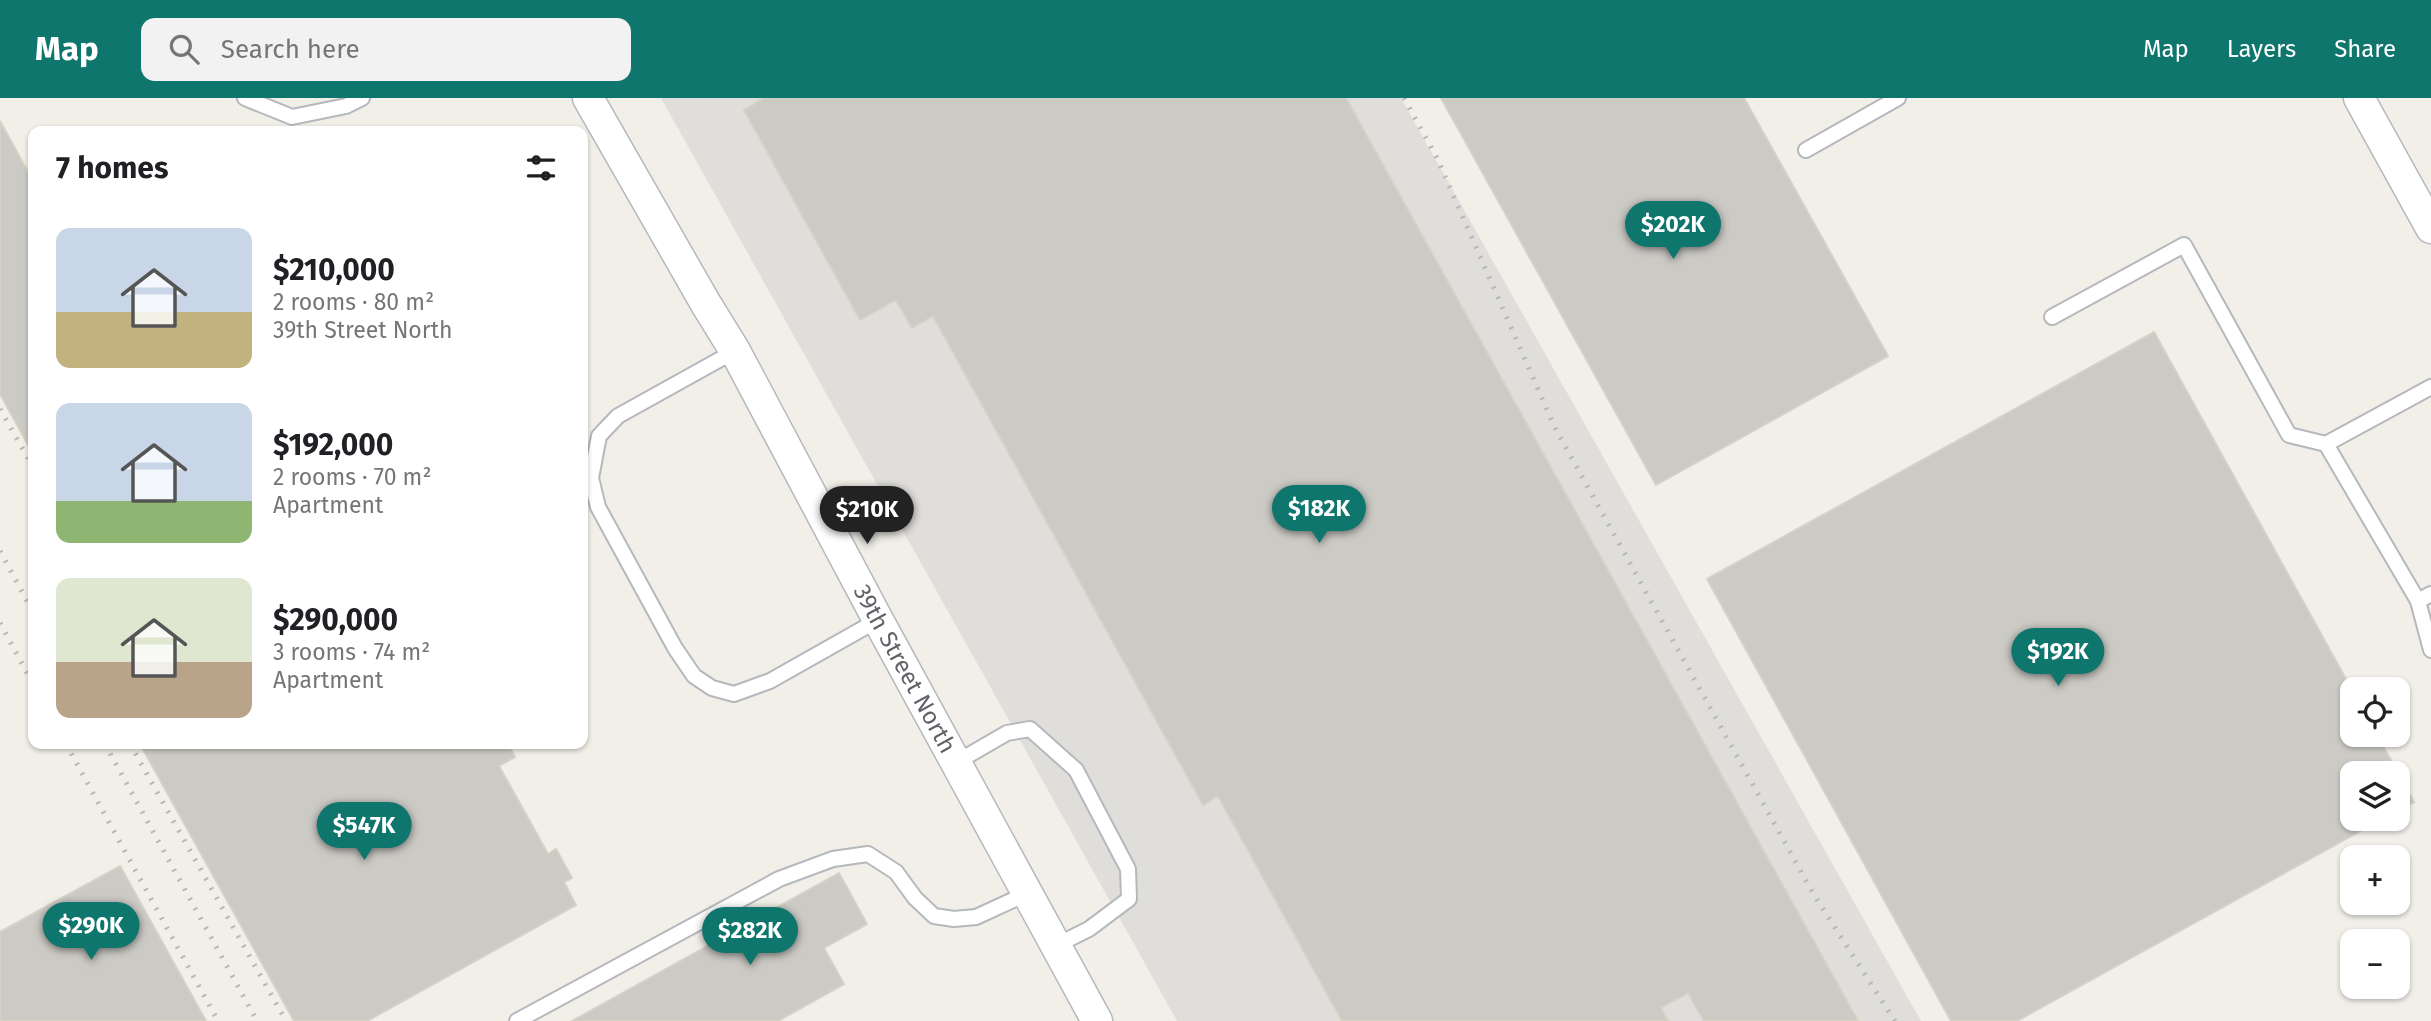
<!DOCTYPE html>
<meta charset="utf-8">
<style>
:root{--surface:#fff;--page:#f2f2f2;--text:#202124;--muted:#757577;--accent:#0f766e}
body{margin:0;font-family:"Fira Sans",sans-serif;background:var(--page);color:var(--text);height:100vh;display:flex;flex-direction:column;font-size:26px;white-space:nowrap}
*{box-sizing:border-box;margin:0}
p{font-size:23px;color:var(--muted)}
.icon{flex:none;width:38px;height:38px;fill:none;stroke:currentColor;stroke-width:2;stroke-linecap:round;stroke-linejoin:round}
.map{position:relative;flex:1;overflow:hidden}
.sheet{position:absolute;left:28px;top:28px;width:560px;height:623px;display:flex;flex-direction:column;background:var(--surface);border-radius:14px;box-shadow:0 2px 5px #0004}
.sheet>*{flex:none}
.controls{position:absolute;left:2340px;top:579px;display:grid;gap:14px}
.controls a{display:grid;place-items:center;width:70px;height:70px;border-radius:14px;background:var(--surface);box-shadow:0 2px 5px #0004;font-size:35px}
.price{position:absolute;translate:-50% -60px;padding:0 16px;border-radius:24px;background:var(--accent);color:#fff;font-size:23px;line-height:46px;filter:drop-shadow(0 2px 4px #0008)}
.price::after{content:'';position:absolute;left:50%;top:42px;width:21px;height:16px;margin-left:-10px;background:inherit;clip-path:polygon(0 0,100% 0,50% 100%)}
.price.current{background:#222;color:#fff}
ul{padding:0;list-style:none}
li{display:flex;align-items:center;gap:21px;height:175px;padding:0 28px}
li span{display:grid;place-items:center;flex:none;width:196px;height:140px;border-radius:14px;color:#555}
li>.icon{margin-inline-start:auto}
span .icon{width:84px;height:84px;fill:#fffc;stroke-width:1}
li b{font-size:30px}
h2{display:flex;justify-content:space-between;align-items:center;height:84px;padding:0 28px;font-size:30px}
header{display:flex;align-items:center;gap:42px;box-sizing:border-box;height:98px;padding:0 35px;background:var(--accent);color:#fff}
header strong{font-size:33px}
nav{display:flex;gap:38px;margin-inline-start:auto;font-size:24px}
.search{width:490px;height:63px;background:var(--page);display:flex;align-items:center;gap:18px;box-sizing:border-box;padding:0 24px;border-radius:14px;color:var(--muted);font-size:26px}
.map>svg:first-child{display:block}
.industrial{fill:#e0deda}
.building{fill:#cccac5;stroke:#d6d1c6;stroke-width:2}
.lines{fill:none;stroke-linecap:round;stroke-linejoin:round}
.lane-casing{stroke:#b5b8bc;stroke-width:18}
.street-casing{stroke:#b5b8bc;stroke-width:33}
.lane{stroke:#fff;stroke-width:14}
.street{stroke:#fff;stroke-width:30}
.rail{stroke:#b6b7b8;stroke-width:5;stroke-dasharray:2 9;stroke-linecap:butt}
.labels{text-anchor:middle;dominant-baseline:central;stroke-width:5;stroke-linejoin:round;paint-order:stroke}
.street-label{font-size:24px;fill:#5f6368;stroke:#fff}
</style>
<header>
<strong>Map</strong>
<div class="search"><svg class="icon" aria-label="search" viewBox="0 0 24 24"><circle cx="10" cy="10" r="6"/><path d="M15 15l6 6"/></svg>Search here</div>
<nav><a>Map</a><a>Layers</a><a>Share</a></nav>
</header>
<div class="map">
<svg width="2431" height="923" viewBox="0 0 2431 923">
<rect width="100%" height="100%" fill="#f1efe8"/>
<path class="industrial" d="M661,0H1401L1921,923H1177Z"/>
<g class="building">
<path d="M764,0H1346L1858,923H1704L1688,895L1661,910L1668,923H1342L1218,698L1203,707L933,218L912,230L896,202L860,222L744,12Z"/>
<path d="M1441,0H1744L1888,258L1656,387Z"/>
<path d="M0,23L33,83V356L0,296Z"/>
<path d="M2154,234L2352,592V637H2377L2414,704L2398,713V676H2352V721H2382L2017,923H1951L1707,481Z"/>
<path d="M140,646H487L488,648L508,646L515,659L499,668L548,756L556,751L572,780L564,784L576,807L367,923H294Z"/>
<path d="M120,768L206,923H0V834Z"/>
<path d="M839,775L867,826L824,850L844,886L778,923H572Z"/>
</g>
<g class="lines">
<g class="lane-casing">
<g id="lane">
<path d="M245,0L292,19L346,8L362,0"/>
<path d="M1806,52L1898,0"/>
<path d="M2052,219L2184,147L2289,337L2326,346"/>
<path d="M735,253L618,318L599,338L591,380L598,409L675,550L694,578L712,590L734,596L770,583L878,522"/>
<path d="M2431,289L2326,346L2418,503L2431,496"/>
<path d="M2418,503L2431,552"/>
<path d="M955,665L1007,635L1030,631L1076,672L1128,771L1129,801L1089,831L1055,848"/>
<path d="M517,923L779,781L833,761L868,756L896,774L915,800L934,818L954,821L976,819L1026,796"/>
</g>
</g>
<g class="street-casing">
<g id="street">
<path id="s1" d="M588,0L706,206L735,253L878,522L1097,923"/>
<path d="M2359,0L2431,130"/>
</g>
</g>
<use href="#lane" class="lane"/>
<use href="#street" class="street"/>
<g class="rail">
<path d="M1404,0L1437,60L1555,330L1814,797L1895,923"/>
<path d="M0,311L33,369"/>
<path d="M0,453L33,514"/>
<path d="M0,525L33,586"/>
<path d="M66,646L218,923"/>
<path d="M105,646L257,923"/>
<path d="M130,646L286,923"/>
</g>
</g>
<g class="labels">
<g class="street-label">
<text stroke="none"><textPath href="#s1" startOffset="653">39th Street North</textPath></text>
</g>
</g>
</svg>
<div class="controls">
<a><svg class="icon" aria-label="locate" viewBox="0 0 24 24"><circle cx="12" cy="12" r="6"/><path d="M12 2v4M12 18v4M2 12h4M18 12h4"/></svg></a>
<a><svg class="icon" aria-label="layers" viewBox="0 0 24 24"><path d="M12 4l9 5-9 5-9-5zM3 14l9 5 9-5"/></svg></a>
<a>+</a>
<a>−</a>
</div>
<b class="price" style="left:1673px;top:163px">$202K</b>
<b class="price" style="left:1319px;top:447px">$182K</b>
<b class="price current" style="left:867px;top:448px">$210K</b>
<b class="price" style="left:2058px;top:590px">$192K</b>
<b class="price" style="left:364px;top:764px">$547K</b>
<b class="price" style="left:91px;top:864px">$290K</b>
<b class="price" style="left:750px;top:869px">$282K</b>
<section class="sheet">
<h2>7 homes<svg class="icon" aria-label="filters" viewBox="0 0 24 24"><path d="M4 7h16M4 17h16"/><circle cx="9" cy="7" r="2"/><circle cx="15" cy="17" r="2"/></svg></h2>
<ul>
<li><span style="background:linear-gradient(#c9d6e8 60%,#c2b280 0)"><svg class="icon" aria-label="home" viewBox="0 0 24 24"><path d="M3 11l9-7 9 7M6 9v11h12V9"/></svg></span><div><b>$210,000</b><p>2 rooms · 80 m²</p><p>39th Street North</p></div></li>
<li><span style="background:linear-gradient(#c9d6e8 70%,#8fb573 0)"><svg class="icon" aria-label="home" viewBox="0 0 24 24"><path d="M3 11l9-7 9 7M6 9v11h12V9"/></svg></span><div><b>$192,000</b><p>2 rooms · 70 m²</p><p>Apartment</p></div></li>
<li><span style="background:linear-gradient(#dfe7d0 60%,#b9a48a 0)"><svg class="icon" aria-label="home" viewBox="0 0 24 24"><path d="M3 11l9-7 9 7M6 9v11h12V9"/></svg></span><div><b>$290,000</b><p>3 rooms · 74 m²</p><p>Apartment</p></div></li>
</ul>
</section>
</div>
